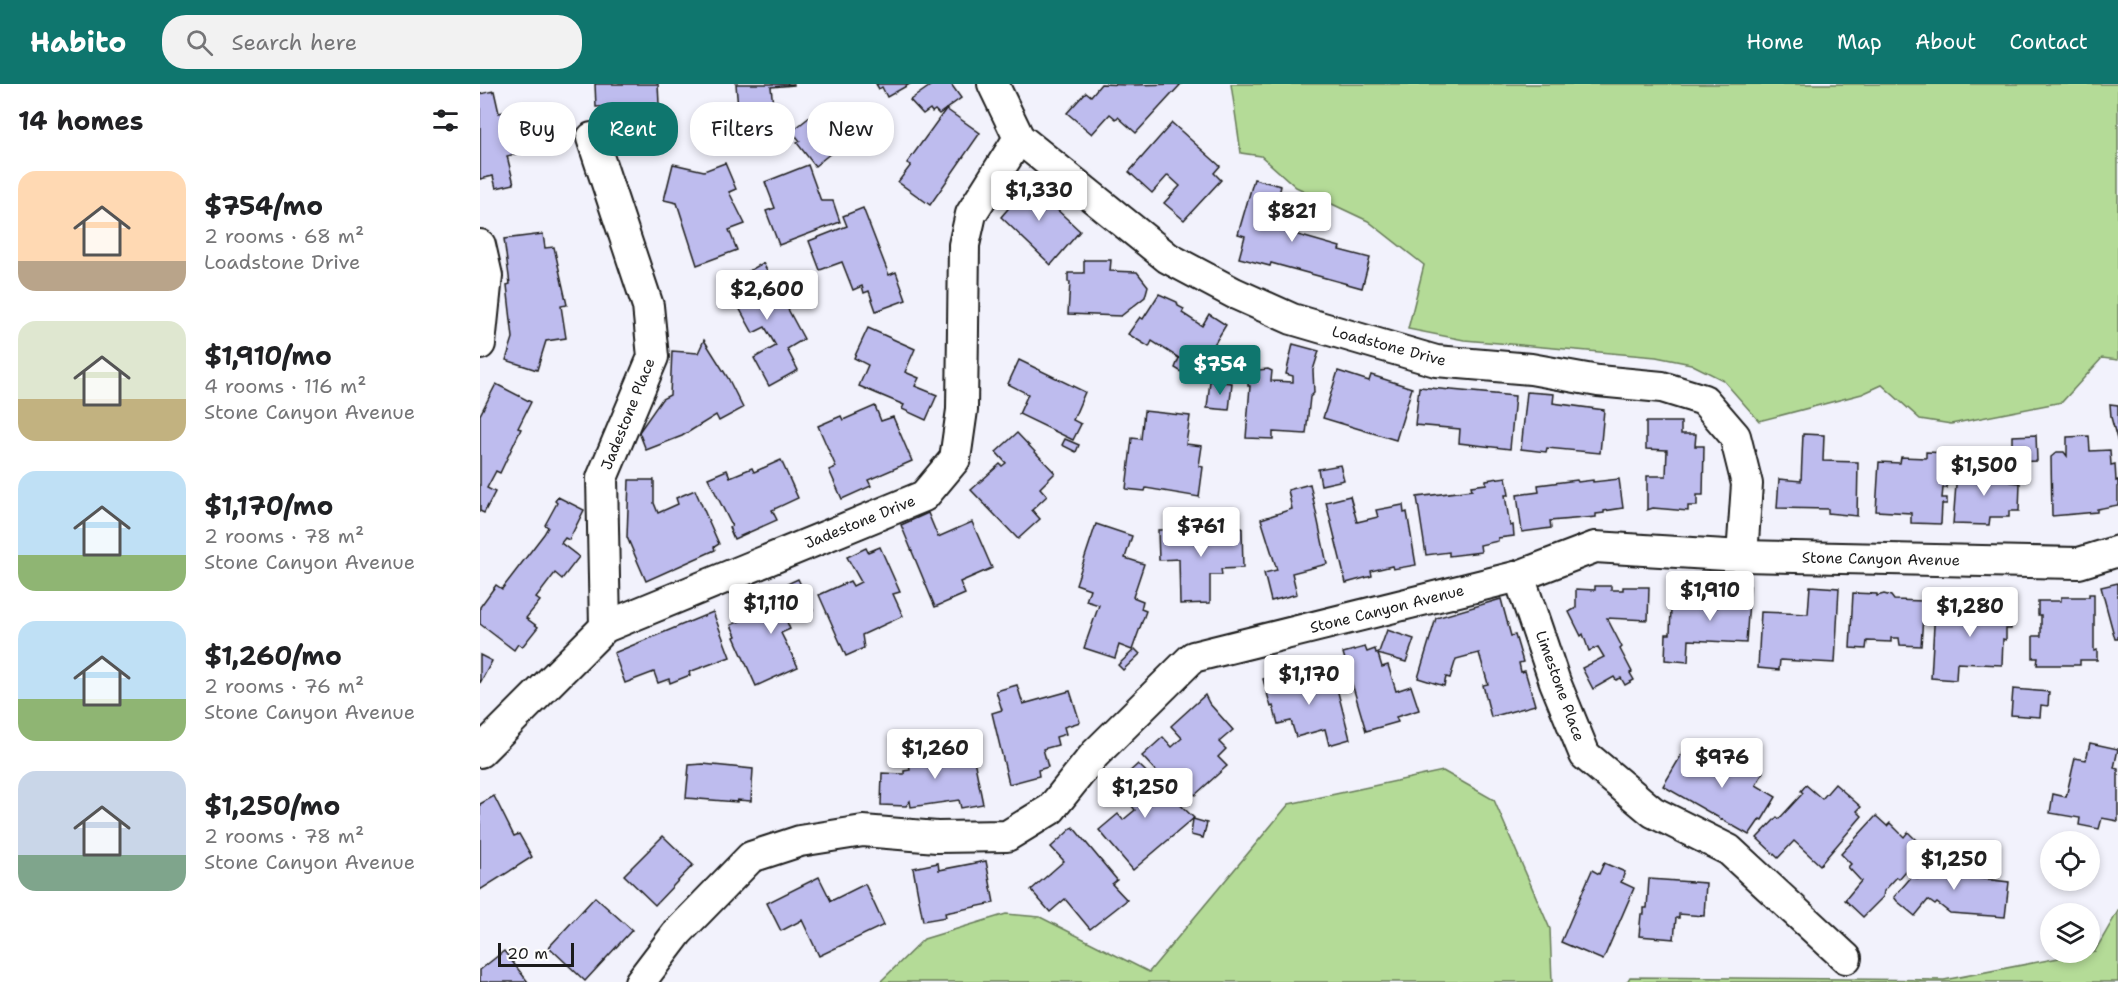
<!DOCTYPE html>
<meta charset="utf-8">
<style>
:root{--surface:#fff;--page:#f2f2f2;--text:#202124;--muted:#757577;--accent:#0f766e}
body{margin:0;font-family:"Shantell Sans",sans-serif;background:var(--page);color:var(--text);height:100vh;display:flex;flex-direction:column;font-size:22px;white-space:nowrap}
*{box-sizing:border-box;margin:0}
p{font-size:20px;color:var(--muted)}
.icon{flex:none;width:33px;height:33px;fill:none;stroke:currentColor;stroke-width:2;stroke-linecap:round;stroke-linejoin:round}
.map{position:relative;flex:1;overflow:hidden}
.side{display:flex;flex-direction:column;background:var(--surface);width:480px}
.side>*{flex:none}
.hud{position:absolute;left:18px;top:18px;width:570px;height:54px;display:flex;gap:12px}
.tools{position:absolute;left:1560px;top:747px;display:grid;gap:12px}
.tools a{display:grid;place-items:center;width:60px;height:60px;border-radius:50%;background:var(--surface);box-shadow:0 3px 9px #0003;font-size:30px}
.scale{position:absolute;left:18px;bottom:15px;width:76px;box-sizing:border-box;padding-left:6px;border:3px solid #1c1c1c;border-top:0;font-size:16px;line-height:21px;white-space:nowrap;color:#1c1c1c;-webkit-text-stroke:4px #fff;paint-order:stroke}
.price{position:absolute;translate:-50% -51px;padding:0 14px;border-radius:6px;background:#fff;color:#222;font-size:20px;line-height:39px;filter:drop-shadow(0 2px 3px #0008)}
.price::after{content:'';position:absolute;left:50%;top:36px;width:18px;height:14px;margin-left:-9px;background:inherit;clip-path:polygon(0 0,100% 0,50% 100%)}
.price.current{background:var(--accent);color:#fff}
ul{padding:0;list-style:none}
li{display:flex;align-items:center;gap:18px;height:150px;padding:0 18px}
li span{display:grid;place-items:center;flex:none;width:168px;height:120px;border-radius:18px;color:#555}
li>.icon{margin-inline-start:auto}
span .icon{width:72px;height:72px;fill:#fffc;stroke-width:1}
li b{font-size:26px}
h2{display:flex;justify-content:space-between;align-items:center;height:72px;padding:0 18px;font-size:26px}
.tag{padding:0 21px;border-radius:24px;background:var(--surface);box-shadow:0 3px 9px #0003;font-size:21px;line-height:54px}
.tag.current{background:var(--accent);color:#fff}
header{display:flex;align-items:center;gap:36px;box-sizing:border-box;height:84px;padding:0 30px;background:var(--accent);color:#fff}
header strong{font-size:28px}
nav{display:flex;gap:33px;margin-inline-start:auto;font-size:21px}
.search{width:420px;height:54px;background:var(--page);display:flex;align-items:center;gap:15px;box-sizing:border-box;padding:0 21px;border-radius:24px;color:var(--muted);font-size:22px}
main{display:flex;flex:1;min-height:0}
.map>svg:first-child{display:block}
.green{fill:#b4db97;stroke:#687c5a;stroke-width:1.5}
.building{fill:#bebcee;stroke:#1c1c1c;stroke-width:1.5}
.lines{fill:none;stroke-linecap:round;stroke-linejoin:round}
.minor-casing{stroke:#1c1c1c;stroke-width:34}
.minor{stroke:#fff;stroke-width:30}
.labels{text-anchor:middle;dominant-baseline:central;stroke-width:6;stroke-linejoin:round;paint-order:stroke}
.street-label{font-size:15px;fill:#1c1c1c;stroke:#fff}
</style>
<header>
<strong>Habito</strong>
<div class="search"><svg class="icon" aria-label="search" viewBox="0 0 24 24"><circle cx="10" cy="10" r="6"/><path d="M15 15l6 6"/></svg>Search here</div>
<nav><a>Home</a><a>Map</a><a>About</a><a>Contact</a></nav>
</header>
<main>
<section class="side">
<h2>14 homes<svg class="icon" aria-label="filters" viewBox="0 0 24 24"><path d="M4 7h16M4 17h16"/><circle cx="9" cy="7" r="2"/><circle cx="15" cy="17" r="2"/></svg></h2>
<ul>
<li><span style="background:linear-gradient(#ffd9b3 75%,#b9a48a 0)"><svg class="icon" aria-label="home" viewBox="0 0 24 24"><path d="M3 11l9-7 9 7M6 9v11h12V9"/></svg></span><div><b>$754/mo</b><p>2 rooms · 68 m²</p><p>Loadstone Drive</p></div></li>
<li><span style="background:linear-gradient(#dfe7d0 65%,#c2b280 0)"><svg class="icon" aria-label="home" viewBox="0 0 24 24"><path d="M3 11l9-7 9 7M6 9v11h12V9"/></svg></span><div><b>$1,910/mo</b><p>4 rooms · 116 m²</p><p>Stone Canyon Avenue</p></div></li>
<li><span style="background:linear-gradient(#bfe0f5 70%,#8fb573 0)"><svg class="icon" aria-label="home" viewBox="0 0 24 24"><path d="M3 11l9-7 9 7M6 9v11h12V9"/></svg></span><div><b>$1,170/mo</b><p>2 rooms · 78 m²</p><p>Stone Canyon Avenue</p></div></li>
<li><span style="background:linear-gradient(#bfe0f5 65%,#8fb573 0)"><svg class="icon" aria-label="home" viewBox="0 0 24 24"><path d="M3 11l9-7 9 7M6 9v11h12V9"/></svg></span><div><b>$1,260/mo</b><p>2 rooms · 76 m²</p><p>Stone Canyon Avenue</p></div></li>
<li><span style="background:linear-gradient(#c9d6e8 70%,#7fa58c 0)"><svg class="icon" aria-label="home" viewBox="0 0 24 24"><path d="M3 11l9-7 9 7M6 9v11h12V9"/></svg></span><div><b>$1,250/mo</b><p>2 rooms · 78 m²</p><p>Stone Canyon Avenue</p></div></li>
</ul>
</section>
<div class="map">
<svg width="1638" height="898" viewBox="0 0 1638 898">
<rect width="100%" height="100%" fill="#f2f2fc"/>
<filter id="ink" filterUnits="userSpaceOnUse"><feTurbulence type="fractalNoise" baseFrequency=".0167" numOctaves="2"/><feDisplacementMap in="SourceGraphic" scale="12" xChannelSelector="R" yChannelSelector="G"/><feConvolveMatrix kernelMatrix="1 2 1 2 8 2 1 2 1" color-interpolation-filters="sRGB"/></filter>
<g filter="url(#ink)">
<g class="green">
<path d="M751,0H1638V276L1622,274L1582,318L1471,340L1440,335L1402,301L1382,310L1279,337L1243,296L1211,280L1176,273L984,256L928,245L944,181L888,137L816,103L781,72L761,69Z"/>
<path d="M963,687L1014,716L1070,845L1072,898H400L444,855L526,830L560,833L669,888L809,720Z"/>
<path d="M1638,827V898H1147L1150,893L1464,896L1615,867Z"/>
</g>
<g class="building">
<path d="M115,0H178L179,20L116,23Z"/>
<path d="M256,0H314V1L291,3L293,21L258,25Z"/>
<path d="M396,0H430L407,13L402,3L399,5Z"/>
<path d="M453,0H471L481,14L459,30L455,26L452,28L450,25L443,30L430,16Z"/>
<path d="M621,0L648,1L701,0L656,49L638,33L636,35L630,30L612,50L587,29L606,8L611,12Z"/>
<path d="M14,7L19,29L37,25L44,68L27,72L34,100L16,104L13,92L0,95V10Z"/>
<path d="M345,21L361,42L357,44L367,56L335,82L317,59L320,57L312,47Z"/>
<path d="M466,25L500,49L450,121L418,98L431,81L427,79Z"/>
<path d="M692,39L740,82L734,89L741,96L704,136L684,119L700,102L688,91L672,109L649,88Z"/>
<path d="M245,79L256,105L249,108L265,140L249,146L257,166L217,181L197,119L184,116L193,80L224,87Z"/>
<path d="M328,81L341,117H353L360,138L299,161L286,127L295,124L285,98Z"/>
<path d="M542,93L600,147L571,181L521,133L533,119L525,112Z"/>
<path d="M774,95L801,102L794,131L808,135L804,147L860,163L859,166L890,174L882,204L791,179L790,182L759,174L765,152L758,150Z"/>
<path d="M383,124L409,191L416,188L426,216L396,227L389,207L384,209L382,202L373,206L362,178L340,186L329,157L367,142L363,132Z"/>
<path d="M63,150L65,164L74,163L87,221L81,222L86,254L66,257L57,286L26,276L33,254L27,201L30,200L24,155Z"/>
<path d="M604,176H631L630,187L657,188L668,202L665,213L641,232L588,230L590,198H588V189H604Z"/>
<path d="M283,179L324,255L307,265L318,286L289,302L274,274L296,262L285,243L273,249L246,200Z"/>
<path d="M679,210L697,218L698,222L704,225L702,229L722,242L729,230L746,241L713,295L695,284L699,274L672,257L669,263L648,250L660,233L663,235Z"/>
<path d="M388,244L435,265L425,288L439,294L435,302L457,311L446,336L422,325L424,321L379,302L388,281L374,274Z"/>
<path d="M224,256L248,294L263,324L239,337L236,331L202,352L166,366L159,348L182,315L190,311L192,267L218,269Z"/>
<path d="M813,260L839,267L833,286L834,309L830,313L826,350L793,348V355L766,354L770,302H768V287L788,285L792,287L791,297L813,298V292L806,290Z"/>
<path d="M539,276L605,308L593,336L601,340L593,356L539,330L548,310L528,300Z"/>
<path d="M858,287L889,297L891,291L932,304L916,356L843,334Z"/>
<path d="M730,297L752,299L749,326L727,324Z"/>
<path d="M16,300L51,318L38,344L41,345L20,389L16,387L7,404L15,408L4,429L0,427V331Z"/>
<path d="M939,303L1035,312L1030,365L979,359L980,345L935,341Z"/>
<path d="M1047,308L1074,310L1073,319L1124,326L1120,369L1067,364L1066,368L1041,365Z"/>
<path d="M1630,320L1638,321V359L1631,333Z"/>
<path d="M395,322L401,337L413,333L432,377L388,396L391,402L362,415L349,386L356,383L338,342L361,332L363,336Z"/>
<path d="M664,327L710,332L706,360L722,362L719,382L723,383L719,413L666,404L665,407L646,405L652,354L661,355Z"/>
<path d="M1166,338H1201V350H1216L1215,362H1224L1223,411H1217V422H1208V427L1173,424L1167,426V392H1186L1187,366L1166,365Z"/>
<path d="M537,349L575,389L560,404L567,412L552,426L560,435L538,455L491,406L520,380L522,382L526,379L516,368Z"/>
<path d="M1323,350L1344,351L1343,377L1378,378L1377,432L1348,429V425L1297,424L1299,395L1321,397Z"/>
<path d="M1556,351L1557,377L1532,378V352Z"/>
<path d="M1609,352L1610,367L1630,366L1631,381L1635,380L1636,397L1638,396V421L1617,425V428L1572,432L1571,373L1577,368H1584L1587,372V353Z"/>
<path d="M585,355L599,361L596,368L582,361Z"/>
<path d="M1446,368L1469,369L1467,404H1463L1462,414H1467V420H1462L1461,440L1431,439V429L1396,427L1399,378L1420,379L1421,373L1446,374Z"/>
<path d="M301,376L318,414L292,426L297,436L254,455L249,443L252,442L228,394L247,386L250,393L272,384L274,388Z"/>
<path d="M860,381L864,396L841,401L838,385Z"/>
<path d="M1477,387L1531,389V398L1540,399L1539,427H1529V433H1510L1509,441L1473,440Z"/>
<path d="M1026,393L1029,411H1025L1030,442L1033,441L1034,452L1018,454V457L1000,461L1001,468L969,472V468L946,471L937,413L992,406L991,402L1006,400V396Z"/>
<path d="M1139,395L1143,424L1124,427V429L1116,430V433L1070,437L1071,444L1042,448L1037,411L1059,408L1058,401L1097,396L1098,398L1113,396V398Z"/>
<path d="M149,396H174V419L178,429L198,420L196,414L215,406L239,460L234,463L235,466L166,497L147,453Z"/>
<path d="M830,400L847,480L812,489L817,510L791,517L784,489L797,486L781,435L812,425L808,406Z"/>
<path d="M870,412L877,438L898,433L896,426L923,421L924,429L927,428L936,481L913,485L912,482L891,487L892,492L866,499L846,418Z"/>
<path d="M78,413L104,426L89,456L85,454L81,459L99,473L82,495L75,489L56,514L60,517L46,534L58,543L42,563L38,560L34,566L0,540V523L16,501L22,505L64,450L68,443L65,441L77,419L75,417Z"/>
<path d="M448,429L458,453L492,438L512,484L480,498L485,510L455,523L421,441Z"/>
<path d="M616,440L652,452L645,474L664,480L653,513L663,517L661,525L666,527L652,566L639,561L635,574L604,564L619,521L606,517L610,505L596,500Z"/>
<path d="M762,444L763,484L741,485L742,491H730V519L700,520L699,475L679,476L678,446Z"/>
<path d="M400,463L420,508L413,510L423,532L382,551L384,564L366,572L339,511L370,497L373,502L381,498L367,473L386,464L388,468Z"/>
<path d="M318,495L333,526L307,538L310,545L301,549L318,583L276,602L254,553L256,552L251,541L273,531L275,535L300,524L292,507Z"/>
<path d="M1239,499L1270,502L1266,559L1209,556L1208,578L1185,576L1186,550H1190L1191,524L1202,525V522L1238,523Z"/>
<path d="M1638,499V555H1635L1621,503Z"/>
<path d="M1115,502H1131V506H1143V503H1169L1168,536L1127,534L1142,563L1140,565L1152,588L1150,589L1154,596L1145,601L1141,594L1136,596L1134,593L1113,605L1102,584L1124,573L1118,563L1109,567L1103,550L1101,552L1089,528L1096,524V505L1115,506Z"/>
<path d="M1330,502L1359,504L1355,579L1300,576L1299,586L1278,584L1281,528L1328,530Z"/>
<path d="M1373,509L1397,510V512L1404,510L1411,512L1414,516L1444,517L1441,562L1420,561L1419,554H1411V558L1387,557L1386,565L1370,564Z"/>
<path d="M1609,510H1614V567L1617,566V576H1600V581H1557L1558,574H1553V552H1561V531H1558V517H1581V513H1609Z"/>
<path d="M1503,513L1533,515L1531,545H1526V556L1523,555L1522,581L1477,579L1476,596L1451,594L1455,524L1479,526L1478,535L1501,536Z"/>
<path d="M1021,515L1031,552L1035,551L1043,578L1039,579L1041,588L1045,587L1055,621L1011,633L1003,601L1008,600L999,569L976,575L970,594L966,593L964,602L938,594L956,534Z"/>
<path d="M233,528L250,573L209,588L210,591L190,599L189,595L178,599L174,588L145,599L134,569Z"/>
<path d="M907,546L934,555L926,578L898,570L902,583L908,581L916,607L931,602L939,626L916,633L918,638L886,647L863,569L885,563L887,568L895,565L896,569L899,568Z"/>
<path d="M655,565L660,570L643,586L638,581Z"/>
<path d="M0,571L12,577L0,599Z"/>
<path d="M808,588L811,599L821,596L822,599L853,589L870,655L849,661L845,645L816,653L811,637L798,640L793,622L791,623L783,595Z"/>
<path d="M537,601L543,620L590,607L600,638L584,643L586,650L576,653L578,661L563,665L568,683L558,686L559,692L529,700L512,629L522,626L516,607Z"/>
<path d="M1533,605L1569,608L1568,622L1561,621L1560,633L1531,631Z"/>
<path d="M725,611L729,619L753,646L739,658L746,665L738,673L747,682L715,711L697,690L691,695L687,691L683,695L662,672L683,653L692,663L702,654L691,642Z"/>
<path d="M1610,659L1638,665L1634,684L1638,685V737L1622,734L1619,745L1599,741L1600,734L1570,729L1573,710L1586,713L1595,674L1606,676Z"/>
<path d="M491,661L503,720L481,724L479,716L431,723L430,717L426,722L401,721L402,689L424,690V687L430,686L427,670Z"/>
<path d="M1205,665L1238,683L1247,668L1283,689L1276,701L1296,713L1282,736L1280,735L1269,751L1183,702Z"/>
<path d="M223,680L273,685L271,717L257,716V718L206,714L209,681Z"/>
<path d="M658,680L714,734L653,786L619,746L638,730L643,736L655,726L636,700Z"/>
<path d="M1355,700L1381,723L1377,727L1382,732L1340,781L1314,757L1298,774L1277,754L1297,733L1299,735L1323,709L1321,707L1326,701L1342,715Z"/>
<path d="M14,712L34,752L39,750L52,773L0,806V720Z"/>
<path d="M1396,732L1407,742L1410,739L1424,753L1428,748L1445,765L1419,795L1417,793L1404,807L1403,813L1383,833L1365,816L1381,797L1368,783L1371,780L1361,770Z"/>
<path d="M713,735L727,739L723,754L711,751Z"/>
<path d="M593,743L637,796L632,800L647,816L610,845L585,815L570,828L551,806L584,777L571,763Z"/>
<path d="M183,752L213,781L175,821L144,791Z"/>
<path d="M1461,767L1487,793L1529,798L1525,833L1470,829L1457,819L1455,821L1448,816L1435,832L1417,817L1414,813L1433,791L1438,795Z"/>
<path d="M506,777L514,819L465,829L466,833L443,837L433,784L458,779L459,786Z"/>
<path d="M1124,779L1145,788L1141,798L1154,804L1123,876L1081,858L1112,786L1119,790Z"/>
<path d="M339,793L351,817L385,800L404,841L339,872L322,836L301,847L287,819Z"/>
<path d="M1169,795L1226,799L1224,832L1199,830V834H1196L1194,855L1159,852L1161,830H1164V824H1167Z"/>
<path d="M115,813L152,846L105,897L69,863Z"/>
<path d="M24,867L48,898H0V886Z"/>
</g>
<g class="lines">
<g class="minor-casing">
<g id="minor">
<path d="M513,0L539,54L688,174L754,209L812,235L956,277L1051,285L1118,297L1182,303L1224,316L1255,352L1267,400L1262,472"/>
<path d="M112,54L168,222L173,273L122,394L125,543"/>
<path d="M0,161L7,192L0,260"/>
<path d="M1039,492L1075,598L1105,671L1173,728L1249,766L1366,874"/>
<path d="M0,668L125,543L444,412L475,375L482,326L484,161L491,130L539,54"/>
<path d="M160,898L198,848L271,773L320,757L383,747L457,753L527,752L571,725L615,670L713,573L1039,492L1115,463L1262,472L1599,479L1638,467"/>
</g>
</g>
<use href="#minor" class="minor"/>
</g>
</g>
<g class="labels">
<g class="street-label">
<text transform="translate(909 262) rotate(15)">Loadstone Drive</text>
<text transform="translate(148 330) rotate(-68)">Jadestone Place</text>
<text transform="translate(380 438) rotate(-22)">Jadestone Drive</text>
<text transform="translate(1401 475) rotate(1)">Stone Canyon Avenue</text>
<text transform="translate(907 525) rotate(-14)">Stone Canyon Avenue</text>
<text transform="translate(1080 602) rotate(70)">Limestone Place</text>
</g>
</g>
</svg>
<div class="tools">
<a><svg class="icon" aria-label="locate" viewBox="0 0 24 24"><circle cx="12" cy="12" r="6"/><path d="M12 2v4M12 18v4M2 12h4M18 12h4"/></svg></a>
<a><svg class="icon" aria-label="layers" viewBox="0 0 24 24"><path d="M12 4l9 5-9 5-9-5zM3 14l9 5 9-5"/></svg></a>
</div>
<div class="scale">20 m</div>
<b class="price" style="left:559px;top:138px">$1,330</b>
<b class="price" style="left:812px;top:159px">$821</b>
<b class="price" style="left:287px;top:237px">$2,600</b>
<b class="price current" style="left:740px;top:312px">$754</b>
<b class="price" style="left:1504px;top:413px">$1,500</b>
<b class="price" style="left:721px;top:474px">$761</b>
<b class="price" style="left:1230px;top:538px">$1,910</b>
<b class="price" style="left:291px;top:551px">$1,110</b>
<b class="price" style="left:1490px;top:554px">$1,280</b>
<b class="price" style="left:829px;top:622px">$1,170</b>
<b class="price" style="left:455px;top:696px">$1,260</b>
<b class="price" style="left:1242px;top:705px">$976</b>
<b class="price" style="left:665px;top:735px">$1,250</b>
<b class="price" style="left:1474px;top:807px">$1,250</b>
<div class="hud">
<a class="tag">Buy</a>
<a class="tag current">Rent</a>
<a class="tag">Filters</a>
<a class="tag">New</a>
</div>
</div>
</main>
